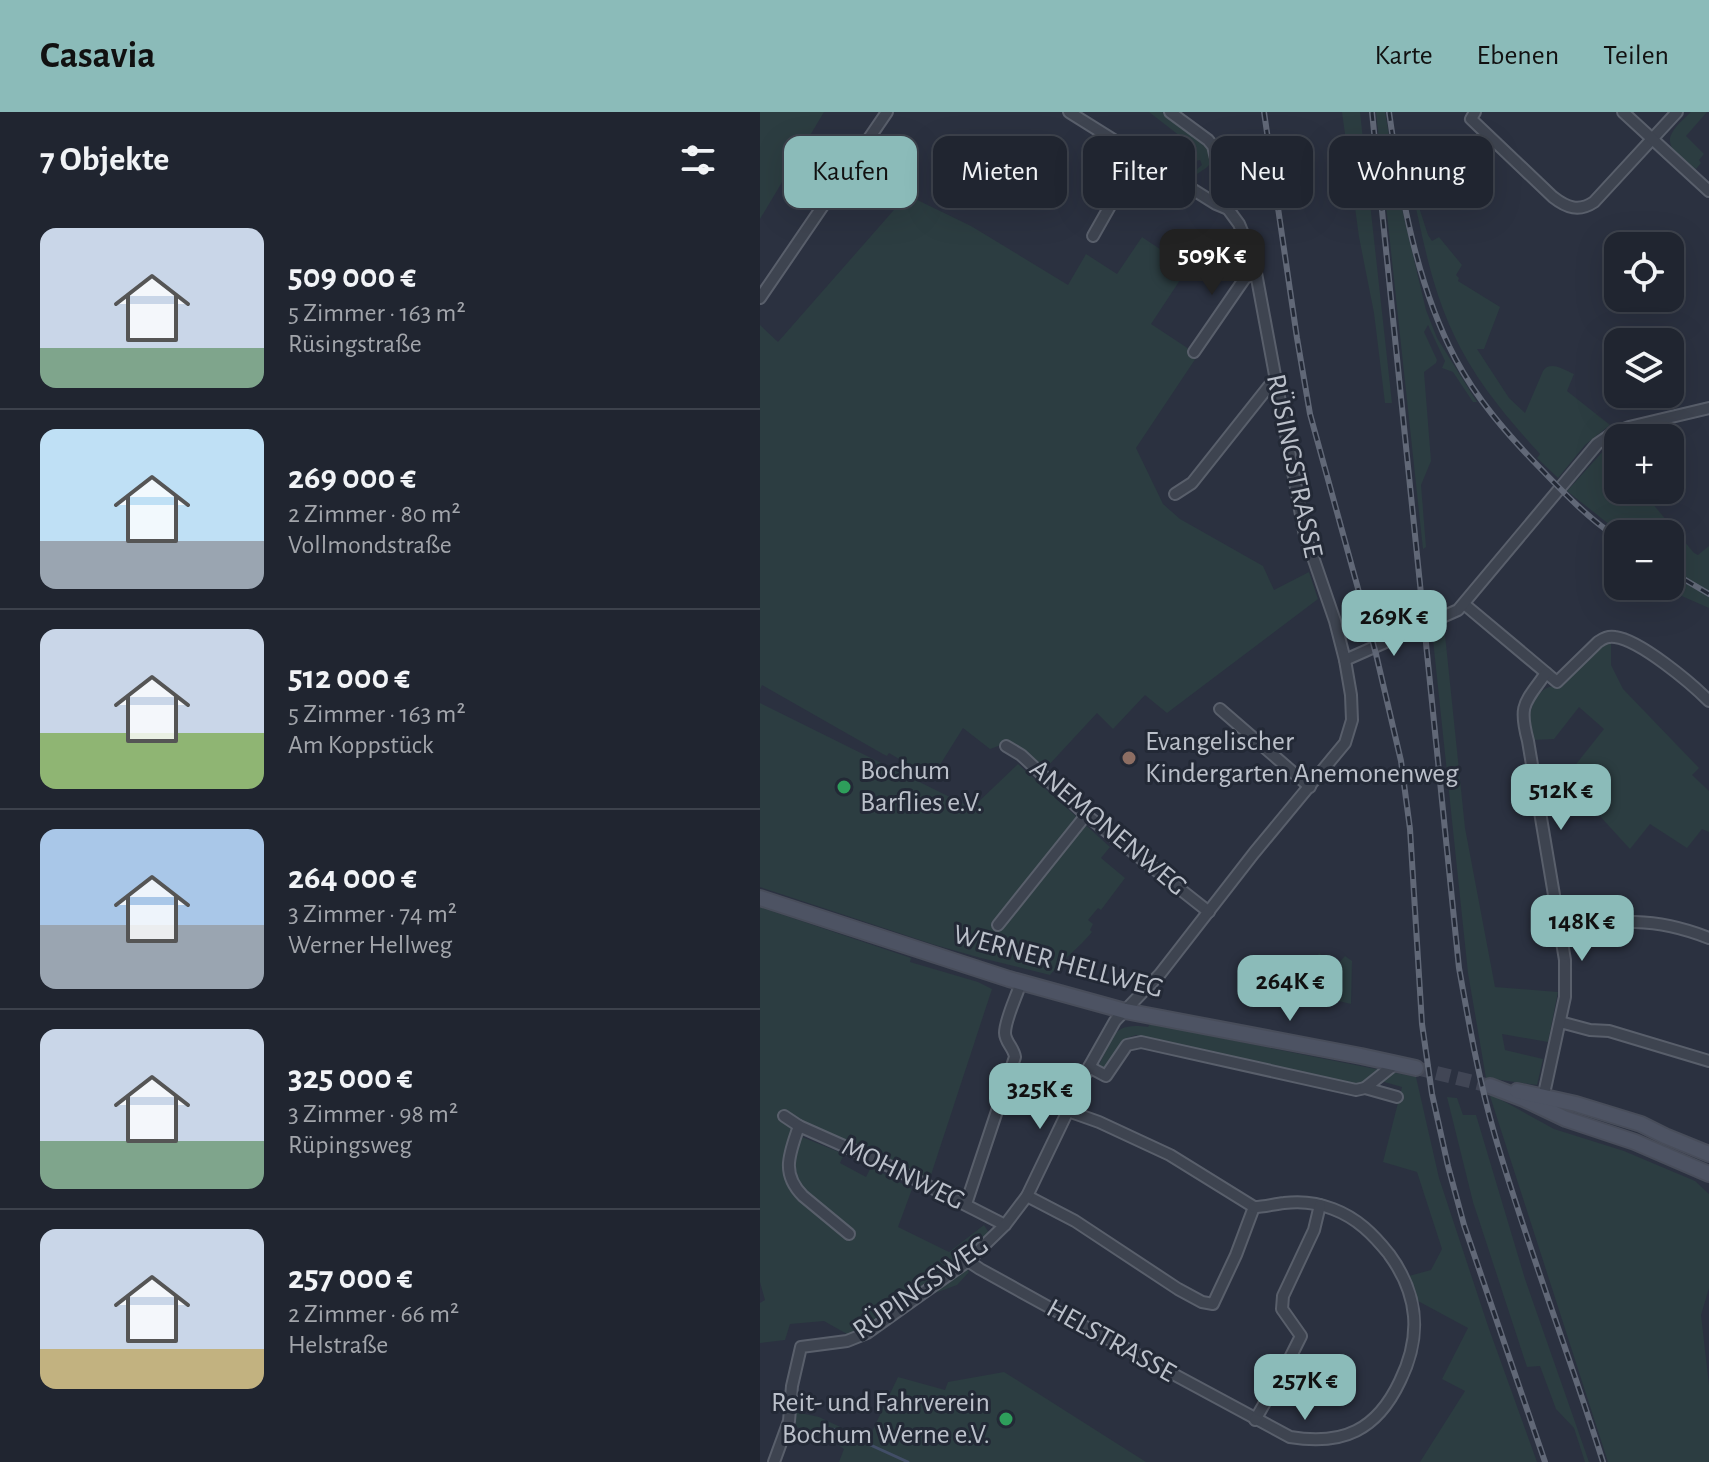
<!DOCTYPE html>
<html lang="de">
<meta charset="utf-8">
<style>
:root{--surface:#202530;--page:#2d313c;--text:#f1f3f6;--muted:#a2a5ab;--line:#3d424c;--accent:#8bbbb9}
body{margin:0;font-family:"Alegreya Sans",sans-serif;background:var(--page);color:var(--text);height:100vh;display:flex;flex-direction:column;font-size:30px;white-space:nowrap}
*{box-sizing:border-box;margin:0}
p{font-size:26px;color:var(--muted)}
.icon{flex:none;width:44px;height:44px;fill:none;stroke:currentColor;stroke-width:2;stroke-linecap:round;stroke-linejoin:round}
.map{position:relative;flex:1;overflow:hidden}
.details{display:flex;flex-direction:column;background:var(--surface);width:760px}
.details>*{flex:none}
.top-card{position:absolute;left:24px;top:24px;width:760px;height:72px;display:flex;gap:16px}
.controls{position:absolute;left:844px;top:120px;display:grid;gap:16px}
.controls a{display:grid;place-items:center;width:80px;height:80px;border-radius:16px;background:var(--surface);box-shadow:0 8px 32px #0002,0 0 0 2px var(--line);font-size:40px}
.price{position:absolute;translate:-50% -68px;padding:0 18px;border-radius:16px;background:var(--accent);color:#111;font-size:26px;line-height:52px;filter:drop-shadow(0 2px 4px #0008)}
.price::after{content:'';position:absolute;left:50%;top:48px;width:24px;height:18px;margin-left:-12px;background:inherit;clip-path:polygon(0 0,100% 0,50% 100%)}
.price.active{background:#222;color:#fff}
ul{padding:0;list-style:none}
li{display:flex;align-items:center;gap:24px;height:200px;padding:0 40px}
li+li{border-top:2px solid var(--line)}
li span{display:grid;place-items:center;flex:none;width:224px;height:160px;border-radius:16px;color:#555}
li>.icon{margin-inline-start:auto}
span .icon{width:96px;height:96px;fill:#fffc;stroke-width:1}
li b{font-size:34px}
h2{display:flex;justify-content:space-between;align-items:center;height:96px;padding:0 40px;font-size:34px}
.chip{padding:0 28px;border-radius:16px;background:var(--surface);box-shadow:0 8px 32px #0002,0 0 0 2px var(--line);font-size:28px;line-height:72px}
.chip.active{background:var(--accent);color:#111}
header{display:flex;align-items:center;gap:48px;box-sizing:border-box;height:112px;padding:0 40px;background:var(--accent);color:#111}
header strong{font-size:38px}
nav{display:flex;gap:44px;margin-inline-start:auto;font-size:28px}
main{display:flex;flex:1;min-height:0}
.map>svg:first-child{display:block}
.green{fill:#2c3d41}
.lines{fill:none;stroke-linecap:round;stroke-linejoin:round}
.stream{stroke:#424e67;stroke-width:3}
.secondary-tunnel{stroke:#414655;stroke-width:14;stroke-dasharray:14 7;stroke-linecap:butt}
.minor-casing{stroke:#595f6b;stroke-width:14}
.secondary-casing{stroke:#484d5a;stroke-width:18}
.minor{stroke:#3e4450;stroke-width:10}
.secondary{stroke:#4d5363;stroke-width:14}
.rail-casing{stroke:#616877;stroke-width:6}
.rail{stroke:#232936;stroke-width:3;stroke-dasharray:9;stroke-linecap:butt}
.education-dot{fill:#8d6e63;stroke:#232936;stroke-width:3}
.leisure-dot{fill:#2e9e5b;stroke:#232936;stroke-width:3}
.labels{text-anchor:middle;dominant-baseline:central;stroke-width:6;stroke-linejoin:round;paint-order:stroke}
.street-label{font-size:28px;fill:#bbc0ca;stroke:#232936}
.poi-label{font-size:28px;fill:#bbc0ca;stroke:#232936;text-anchor:start}
</style>
<header>
<strong>Casavia</strong>
<nav><a>Karte</a><a>Ebenen</a><a>Teilen</a></nav>
</header>
<main>
<section class="details">
<h2>7 Objekte<svg class="icon" aria-label="filters" viewBox="0 0 24 24"><path d="M4 7h16M4 17h16"/><circle cx="9" cy="7" r="2"/><circle cx="15" cy="17" r="2"/></svg></h2>
<ul>
<li><span style="background:linear-gradient(#c9d6e8 75%,#7fa58c 0)"><svg class="icon" aria-label="home" viewBox="0 0 24 24"><path d="M3 11l9-7 9 7M6 9v11h12V9"/></svg></span><div><b>509 000 €</b><p>5 Zimmer · 163 m²</p><p>Rüsingstraße</p></div></li>
<li><span style="background:linear-gradient(#bfe0f5 70%,#9aa5b1 0)"><svg class="icon" aria-label="home" viewBox="0 0 24 24"><path d="M3 11l9-7 9 7M6 9v11h12V9"/></svg></span><div><b>269 000 €</b><p>2 Zimmer · 80 m²</p><p>Vollmondstraße</p></div></li>
<li><span style="background:linear-gradient(#c9d6e8 65%,#8fb573 0)"><svg class="icon" aria-label="home" viewBox="0 0 24 24"><path d="M3 11l9-7 9 7M6 9v11h12V9"/></svg></span><div><b>512 000 €</b><p>5 Zimmer · 163 m²</p><p>Am Koppstück</p></div></li>
<li><span style="background:linear-gradient(#a9c7e8 60%,#9aa5b1 0)"><svg class="icon" aria-label="home" viewBox="0 0 24 24"><path d="M3 11l9-7 9 7M6 9v11h12V9"/></svg></span><div><b>264 000 €</b><p>3 Zimmer · 74 m²</p><p>Werner Hellweg</p></div></li>
<li><span style="background:linear-gradient(#c9d6e8 70%,#7fa58c 0)"><svg class="icon" aria-label="home" viewBox="0 0 24 24"><path d="M3 11l9-7 9 7M6 9v11h12V9"/></svg></span><div><b>325 000 €</b><p>3 Zimmer · 98 m²</p><p>Rüpingsweg</p></div></li>
<li><span style="background:linear-gradient(#c9d6e8 75%,#c2b280 0)"><svg class="icon" aria-label="home" viewBox="0 0 24 24"><path d="M3 11l9-7 9 7M6 9v11h12V9"/></svg></span><div><b>257 000 €</b><p>2 Zimmer · 66 m²</p><p>Helstraße</p></div></li>
</ul>
</section>
<div class="map">
<svg width="949" height="1350" viewBox="0 0 949 1350">
<rect width="100%" height="100%" fill="#2b3140"/>
<g class="green">
<path d="M0,0H64L0,107Z"/>
<path d="M389,0H402L445,34L449,38L453,49L446,56L437,62L436,58L442,53L440,48L435,49L429,39L431,34L429,31Z"/>
<path d="M582,0H600L632,291H625L614,201L599,125Z"/>
<path d="M616,0H625L641,93L666,198L677,226L717,290H713L693,260L682,256L685,249L668,213L664,220L677,248L676,251L664,260L671,349L661,373L666,435L663,437Z"/>
<path d="M931,0H947L926,24L944,42L939,48L941,51L936,57C925,50 903,35 912,21C916,13 925,6 931,0Z"/>
<path d="M649,64L668,123L672,129L679,125L702,153L696,163L699,166L698,169L740,195L724,237H717L749,286L765,301L783,259C790,248 804,258 814,262L807,279L850,313L825,333L798,366L777,346L780,342C747,306 715,268 694,223C670,173 661,117 649,64Z"/>
<path d="M147,83L211,114L308,173L326,142L357,162L382,125L428,156L391,212L438,243L376,336L403,392L420,407L503,454L514,478L549,460L558,487L407,601L385,583L353,617L337,601L286,656L267,643L244,632L230,637L203,616L178,656L183,661L173,667L129,641L127,644L123,642L2,573L0,578V213L18,230Z"/>
<path d="M846,336L858,350V378H881L934,441L938,443L949,434V496L899,474H910V422H858V435L850,413L807,379Z"/>
<path d="M684,513L705,716L735,875L798,880L788,930L742,922L745,938L783,947L777,973L726,966L708,861L672,518Z"/>
<path d="M851,530V553L863,577L939,656L932,663L949,679V720L942,717L927,736L890,712L870,737L817,679L813,656L844,617L819,595L794,627L772,628C772,627 769,616 769,615C768,597 779,569 800,575L843,531Z"/>
<path d="M0,591L212,696L258,652L350,735L341,746L365,766L341,798L338,796L328,808L333,812L330,818L332,820C319,836 303,847 290,863L221,846L172,832L0,775Z"/>
<path d="M0,795L151,846L150,850L218,870L232,877L169,1069L26,1002L25,1003L30,1016L42,1025L84,1042L80,1051L106,1065L111,1055L152,1077L138,1115L189,1140L224,1113L229,1121L205,1144L206,1156L209,1160L197,1173L175,1181L173,1168L98,1219L87,1222L64,1209L30,1212L25,1228L0,1231V1191L5,1188L0,1170Z"/>
<path d="M559,841L570,850L573,847L579,851L585,844L592,849L591,892L554,883L560,861L555,849Z"/>
<path d="M390,912L656,965L679,1066L728,1214L777,1350H660L705,1279L682,1267L708,1216L658,1189L649,1164L671,1158L682,1137L657,1060L623,1050L642,975L621,969L618,976L600,975L376,923L367,926L345,958L338,955C354,925 351,910 388,915Z"/>
<path d="M729,981L794,1017L864,1039L935,1069L949,1082V1176L941,1203L949,1273V1350H848Z"/>
<path d="M687,985L697,986L703,1003H716L765,1167L829,1350H825L814,1316L796,1297L780,1254L767,1255L713,1090Z"/>
<path d="M244,1260L386,1350H79L84,1337L61,1322L36,1315V1300L59,1305L108,1328L138,1265L185,1278L188,1270Z"/>
</g>
<g class="lines">
<path class="stream" d="M67,1316L82,1320L148,1350"/>
<path class="secondary-tunnel" d="M656,956L730,974"/>
<g class="minor-casing">
<g id="minor">
<path d="M410,0L448,28L453,34L458,55L460,76L468,97"/>
<path d="M715,0L711,7L793,85C807,96 819,100 834,90L917,0"/>
<path d="M863,0L949,79"/>
<path d="M333,124L379,43"/>
<path d="M0,186L127,0"/>
<path d="M434,240L485,166L496,161"/>
<path d="M415,382L432,371L509,274L515,272"/>
<path d="M704,492L797,570L838,530C844,526 848,524 855,525C880,528 931,571 949,589"/>
<path d="M585,548L698,498L837,332L853,321L869,315L949,296"/>
<path d="M460,597L550,675"/>
<path d="M246,634L261,643L326,703L449,800"/>
<path d="M238,813L326,703"/>
<path d="M801,818C858,808 893,804 949,826"/>
<path d="M800,910L830,918L849,919L949,949"/>
<path d="M329,955L346,964L367,933L381,930L596,978L605,976L637,985"/>
<path d="M605,976L635,952"/>
<path d="M782,991L805,885V848L768,629C758,592 765,591 786,561"/>
<path d="M24,1004L39,1014"/>
<path d="M267,1084L315,1109L418,1177L442,1190L453,1192L476,1143L494,1095L410,1043L339,1010L308,999"/>
<path d="M206,1092L255,945C254,936 245,930 245,921C245,907 257,884 261,870"/>
<path d="M89,1122L43,1084C20,1061 30,1041 39,1014L129,1054L245,1113"/>
<path d="M208,1149L220,1157L285,1193L530,1325C583,1334 617,1318 640,1269C662,1224 659,1183 629,1142C613,1122 597,1106 573,1097C558,1091 540,1089 524,1091C514,1092 504,1095 494,1095"/>
<path d="M495,1308L525,1256L541,1224L522,1197L523,1184L554,1118L560,1093"/>
<path d="M14,1350L29,1309L32,1274L41,1235L87,1229L107,1221L208,1149L245,1113L267,1084L329,955L355,909L400,862L494,741L585,631L592,608L591,583L585,548L575,509L544,419L496,161L486,129L479,112L468,97L456,92L309,0"/>
</g>
</g>
<g class="secondary-casing">
<g id="secondary">
<path d="M0,786L249,867L365,899L601,944L656,956"/>
<path d="M730,974L764,987L806,1007L875,1030L949,1062"/>
<path d="M757,979L816,992L881,1012L905,1024L949,1042"/>
</g>
</g>
<use href="#minor" class="minor"/>
<use href="#secondary" class="secondary"/>
<g class="rail-casing">
<g id="rail">
<path d="M504,0L537,226L550,302L616,542L641,649L650,717L662,912L672,982L688,1054L704,1113L785,1350"/>
<path d="M612,0L699,856C709,912 719,969 735,1024C767,1134 809,1241 843,1350"/>
<path d="M629,0C641,83 656,171 695,246C717,288 748,323 781,357C804,381 830,408 858,426"/>
<path d="M910,459L949,482"/>
</g>
</g>
<use href="#rail" class="rail"/>
</g>
<circle class="education-dot" cx="369" cy="646" r="8"/>
<g class="leisure-dot">
<circle cx="84" cy="675" r="8"/>
<circle cx="246" cy="1307" r="8"/>
</g>
<g class="labels">
<g class="street-label">
<text transform="translate(534 354) rotate(78)">RÜSINGSTRASSE</text>
<text transform="translate(348 716) rotate(40)">ANEMONENWEG</text>
<text transform="translate(298 850) rotate(15)">WERNER HELLWEG</text>
<text transform="translate(143 1062) rotate(26)">MOHNWEG</text>
<text transform="translate(161 1176) rotate(-35)">RÜPINGSWEG</text>
<text transform="translate(351 1229) rotate(29)">HELSTRASSE</text>
</g>
<g class="poi-label">
<text x="385" y="630">Evangelischer<tspan x="385" dy="32">Kindergarten Anemonenweg</tspan></text>
<text x="100" y="659">Bochum<tspan x="100" dy="32">Barflies e.V.</tspan></text>
<text x="230" y="1291" text-anchor="end">Reit- und Fahrverein<tspan x="230" dy="32">Bochum Werne e.V.</tspan></text>
</g>
</g>
</svg>
<div class="controls">
<a><svg class="icon" aria-label="locate" viewBox="0 0 24 24"><circle cx="12" cy="12" r="6"/><path d="M12 2v4M12 18v4M2 12h4M18 12h4"/></svg></a>
<a><svg class="icon" aria-label="layers" viewBox="0 0 24 24"><path d="M12 4l9 5-9 5-9-5zM3 14l9 5 9-5"/></svg></a>
<a>+</a>
<a>−</a>
</div>
<b class="price active" style="left:452px;top:185px">509K €</b>
<b class="price" style="left:634px;top:546px">269K €</b>
<b class="price" style="left:801px;top:720px">512K €</b>
<b class="price" style="left:822px;top:851px">148K €</b>
<b class="price" style="left:530px;top:911px">264K €</b>
<b class="price" style="left:280px;top:1019px">325K €</b>
<b class="price" style="left:545px;top:1310px">257K €</b>
<div class="top-card">
<a class="chip active">Kaufen</a>
<a class="chip">Mieten</a>
<a class="chip">Filter</a>
<a class="chip">Neu</a>
<a class="chip">Wohnung</a>
</div>
</div>
</main>
